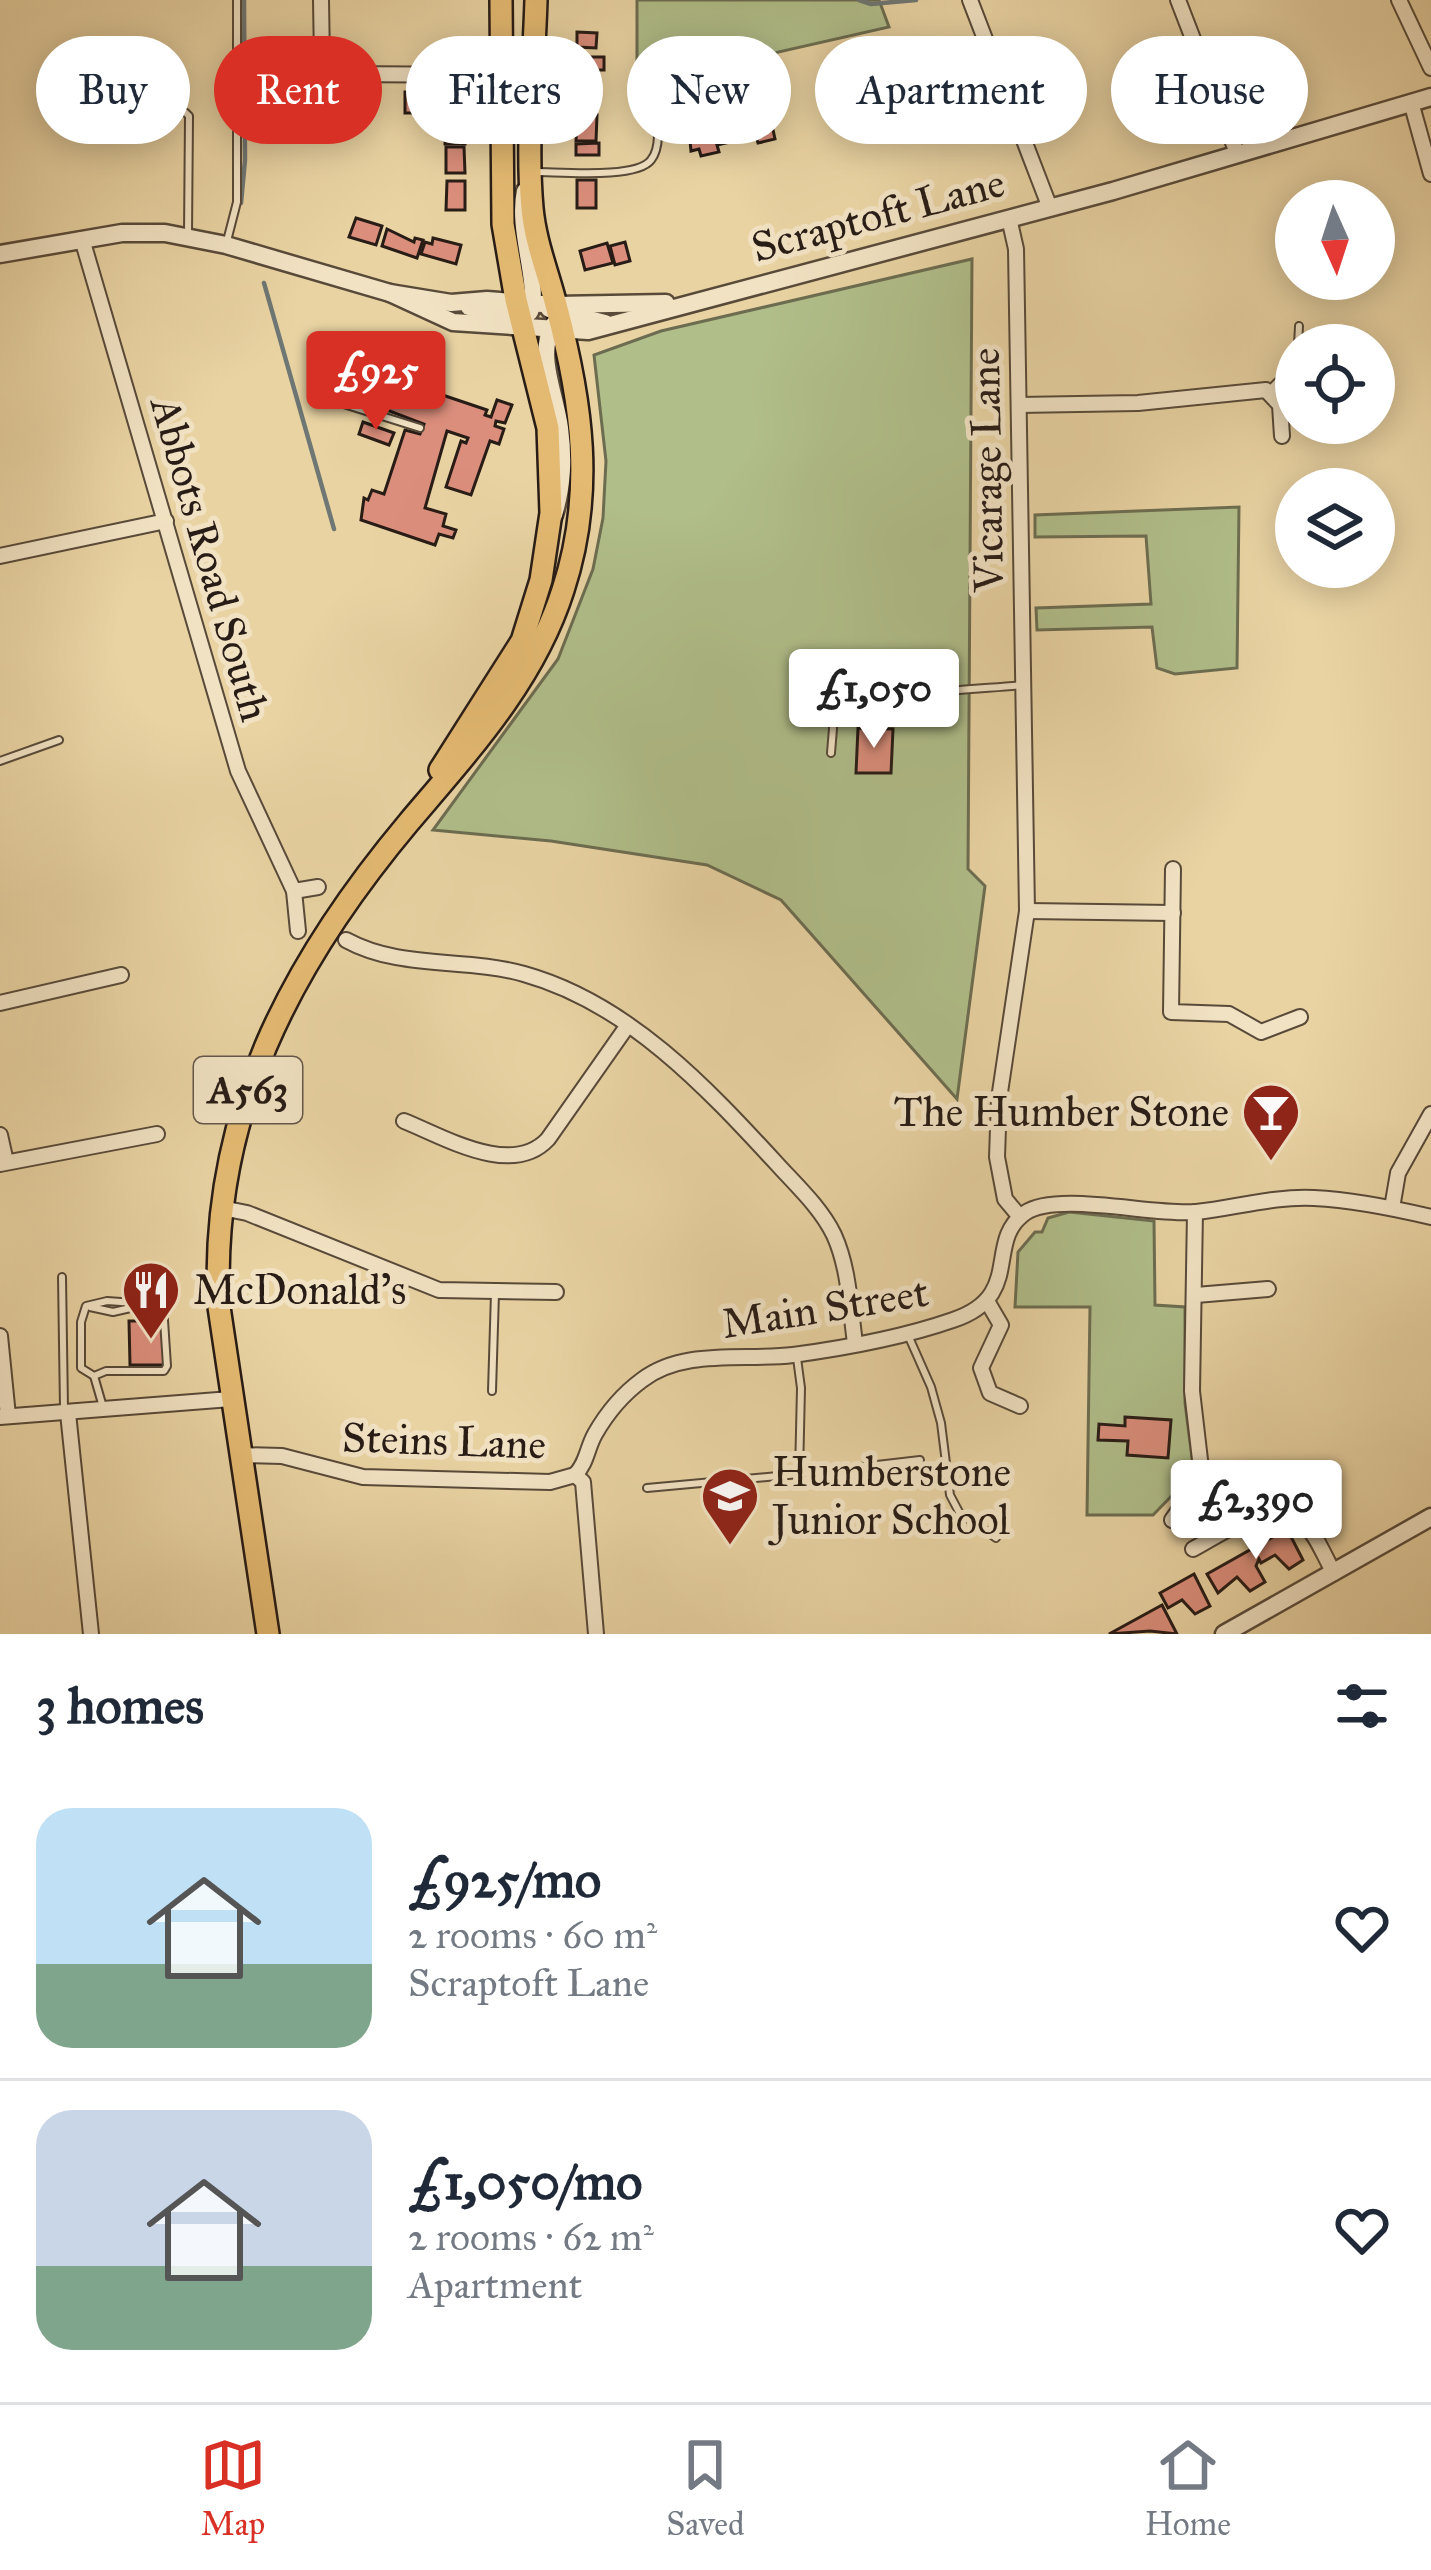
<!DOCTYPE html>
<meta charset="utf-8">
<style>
:root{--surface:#fff;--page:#f6f6f7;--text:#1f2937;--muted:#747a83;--line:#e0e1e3;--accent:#d93025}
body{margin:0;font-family:"IM FELL Great Primer",serif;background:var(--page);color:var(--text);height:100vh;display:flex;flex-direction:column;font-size:45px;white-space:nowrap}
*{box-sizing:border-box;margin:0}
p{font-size:39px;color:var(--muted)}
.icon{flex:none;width:66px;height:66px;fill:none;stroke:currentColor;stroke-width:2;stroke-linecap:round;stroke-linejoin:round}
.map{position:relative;height:1634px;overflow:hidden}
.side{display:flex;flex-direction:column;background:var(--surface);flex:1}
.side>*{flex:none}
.top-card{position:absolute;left:36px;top:36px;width:1359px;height:108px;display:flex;gap:24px}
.needle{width:78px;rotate:177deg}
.fabs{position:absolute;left:1275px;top:180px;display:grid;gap:24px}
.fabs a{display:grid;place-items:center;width:120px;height:120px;border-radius:50%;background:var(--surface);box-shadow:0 6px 30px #0003;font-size:60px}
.price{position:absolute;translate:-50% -102px;padding:0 27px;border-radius:12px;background:#fff;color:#222;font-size:39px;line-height:78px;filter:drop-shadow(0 3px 6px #0008)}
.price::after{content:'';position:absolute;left:50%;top:72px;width:36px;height:27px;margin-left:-18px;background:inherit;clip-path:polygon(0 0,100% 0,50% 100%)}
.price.selected{background:var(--accent);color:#fff}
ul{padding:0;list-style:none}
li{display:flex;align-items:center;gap:36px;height:300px;padding:0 36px}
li+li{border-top:3px solid var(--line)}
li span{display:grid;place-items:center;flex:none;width:336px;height:240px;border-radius:36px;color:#555}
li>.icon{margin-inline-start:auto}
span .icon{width:144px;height:144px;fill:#fffc;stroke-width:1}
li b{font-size:51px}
h2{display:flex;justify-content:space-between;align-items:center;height:144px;padding:0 36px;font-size:51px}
.pill{padding:0 42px;border-radius:54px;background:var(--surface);box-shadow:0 6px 30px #0003;font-size:42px;line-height:108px}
.pill.selected{background:var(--accent);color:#fff}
.menu{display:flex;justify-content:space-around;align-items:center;height:168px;border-top:3px solid var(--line);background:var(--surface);font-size:33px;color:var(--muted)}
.menu a{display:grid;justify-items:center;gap:6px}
.menu .selected{color:var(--accent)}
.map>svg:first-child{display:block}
.green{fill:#b0be8a;stroke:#6c6d50;stroke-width:3}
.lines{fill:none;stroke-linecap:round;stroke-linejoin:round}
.stream{stroke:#6e7774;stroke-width:4.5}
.building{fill:#db8e7c;stroke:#281c16;stroke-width:3}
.service-casing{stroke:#584a39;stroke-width:10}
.minor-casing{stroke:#584a39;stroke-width:18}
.tertiary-casing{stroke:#584a39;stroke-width:21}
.trunk-casing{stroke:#281c16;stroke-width:26}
.service{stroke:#f1e2c3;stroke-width:6}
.minor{stroke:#f1e2c3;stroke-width:14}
.tertiary{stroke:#f1e2c3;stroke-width:16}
.trunk{stroke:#e4ba72;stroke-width:21}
.labels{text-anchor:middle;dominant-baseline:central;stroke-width:10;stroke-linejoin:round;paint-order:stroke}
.shield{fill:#f1e2c3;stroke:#64574a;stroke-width:3}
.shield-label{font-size:39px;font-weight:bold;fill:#281c16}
.street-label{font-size:42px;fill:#281c16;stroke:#f1e2c3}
.poi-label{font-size:42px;fill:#281c16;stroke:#f1e2c3;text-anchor:start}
</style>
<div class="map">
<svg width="1431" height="1634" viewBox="0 0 1431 1634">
<rect width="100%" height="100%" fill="#e9d3a3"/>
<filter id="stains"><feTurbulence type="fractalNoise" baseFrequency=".00167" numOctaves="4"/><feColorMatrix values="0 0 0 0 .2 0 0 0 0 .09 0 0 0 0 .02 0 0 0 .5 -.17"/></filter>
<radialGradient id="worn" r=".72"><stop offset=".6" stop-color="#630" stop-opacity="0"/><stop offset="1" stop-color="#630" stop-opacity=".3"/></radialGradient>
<g class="green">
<path d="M637,0H879L889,27L637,84Z"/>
<path d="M972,259L968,869L985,886L957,1099L781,900L707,865L551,841L433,830L558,659L593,569L603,518L606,461L594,355L661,331Z"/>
<path d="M1239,507L1237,668L1175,674L1157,668L1152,627L1037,630L1036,608L1151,604L1146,536L1035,537V515Z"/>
<path d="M1069,1212L1154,1221L1155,1305L1185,1307V1403L1194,1473L1153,1515H1087L1090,1307H1015L1018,1252L1035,1232H1042L1048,1218Z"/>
</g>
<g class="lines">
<g class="stream">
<path d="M859,0L871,4L916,0"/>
<path d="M241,203L245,160L244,0"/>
<path d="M264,283L334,529"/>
</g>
</g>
<g class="building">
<path d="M577,32L597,33L596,48L577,47Z"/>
<path d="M577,57H604V70H597L596,83H576Z"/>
<path d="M759,70L765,100L749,103L748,97L732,101L736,115L768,107L775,139L758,143L756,136L717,145L719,152L701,156L699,149L691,151L688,120L699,117L700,124L712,121L702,89L726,84L724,78Z"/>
<path d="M577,86H596V112H576Z"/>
<rect x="405" y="92" width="21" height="21"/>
<path d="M465,93V120H446V94Z"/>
<path d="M577,115H597L596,141H576Z"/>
<path d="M445,130H464L465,144H445Z"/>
<path d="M599,143V155H576V144Z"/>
<path d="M446,147H464L465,173H446Z"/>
<rect x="577" y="180" width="19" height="28"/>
<path d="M447,181H465V210H446Z"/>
<path d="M356,218L382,226L376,245L349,237Z"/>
<path d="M387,229L414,242L415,238L423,240L417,258L382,246Z"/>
<path d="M433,238L461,245L456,264L421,254L425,242L432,244Z"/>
<path d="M625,242L630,261L615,265L610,246Z"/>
<path d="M607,243L613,263L585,270L580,251Z"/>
<path d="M377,379L403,387L404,382L487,410L485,415L491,417L497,400L512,405L505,423L496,421L495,426L504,429L499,444L490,441L471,495L446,487L461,441L466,443L468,438L447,431L425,508L446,514L443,526L456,530L453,538L439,534L435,545L361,520L364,498L368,500L372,490L384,494L405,430L420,434L424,424L350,396L354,384L372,390Z"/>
<path d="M363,422L394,433L389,445L359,434Z"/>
<path d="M858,728L893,729L891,773H856Z"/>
<path d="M129,1321H163L164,1365H130Z"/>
<path d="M1125,1417L1171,1420L1168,1458L1127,1455L1128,1441L1098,1440L1099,1424L1125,1426Z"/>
<path d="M1287,1529L1303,1560L1289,1569L1275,1555L1261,1563L1259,1559L1256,1566L1265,1582L1250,1591L1237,1577L1218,1593L1207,1574Z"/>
<path d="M1194,1574L1210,1606L1195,1614L1182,1600L1168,1608L1160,1593Z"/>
<path d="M1162,1605L1177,1634L1150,1631L1109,1634Z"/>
</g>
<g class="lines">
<g class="service-casing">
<g id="service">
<path d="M134,104C153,105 176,101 189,116L188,233"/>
<path d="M536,172C561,172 637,179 651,160C664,144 655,111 654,92"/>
<path d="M227,241L237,202V0"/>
<path d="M1298,345L1299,326"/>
<path d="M334,401L420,428"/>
<path d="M831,753L834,716C874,692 974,690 1024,685"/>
<path d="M0,761L59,740"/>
<path d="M62,1277L64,1409"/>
<path d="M107,1301L163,1305L167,1366L164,1371H106L94,1376L81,1368V1322L86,1306Z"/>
<path d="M90,1307L113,1312L135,1307"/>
<path d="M908,1335L931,1387L941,1423L950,1495L959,1512L996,1538"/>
<path d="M94,1376L103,1407"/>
<path d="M492,1391L495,1293"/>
<path d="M799,1474L920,1460"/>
<path d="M647,1488L799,1474L801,1388L797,1358"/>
</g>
</g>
<g class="minor-casing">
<g id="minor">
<path d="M321,0L322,60L334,74L500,75"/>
<path d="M970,0L1050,208"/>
<path d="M1178,0L1237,153"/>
<path d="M1399,0L1431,68"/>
<path d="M1411,102L1431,174"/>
<path d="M1009,218L1016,249L1027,911L999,1099L997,1157L1005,1199L1020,1217"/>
<path d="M82,239L238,771L294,891L298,931"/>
<path d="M1272,393L1290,375"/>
<path d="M1019,405L1138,403L1266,390L1280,405L1282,436"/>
<path d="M0,556L166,521"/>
<path d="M1173,869L1171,1012L1229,1014L1261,1032L1300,1017"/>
<path d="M294,891L318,887"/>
<path d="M1027,911L1173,913"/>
<path d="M346,940C401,970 464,957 524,974C628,1003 706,1087 777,1164C797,1186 821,1208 834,1235C849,1268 850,1307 855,1343"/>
<path d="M0,1003L121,975"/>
<path d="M404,1121C444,1137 512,1178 548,1139L628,1025"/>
<path d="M0,1135L6,1162"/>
<path d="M0,1164L157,1134"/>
<path d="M222,1208L247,1213L439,1290L556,1292"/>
<path d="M1392,1208L1398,1173L1431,1114"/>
<path d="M1196,1295L1268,1289"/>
<path d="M987,1301L1001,1325L981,1368L990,1393L1020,1406"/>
<path d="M0,1336L8,1416"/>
<path d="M68,1413L91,1634"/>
<path d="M0,1417L231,1399"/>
<path d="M239,1455L282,1456L363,1477L550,1482L575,1475"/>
<path d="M575,1475C587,1463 587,1448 595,1434C607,1413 623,1394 642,1380C684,1348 744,1361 793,1355C845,1348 904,1337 953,1320C1025,1296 984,1242 1025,1213C1057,1191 1154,1216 1196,1212C1236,1208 1273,1196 1314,1198C1353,1200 1393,1208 1431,1217"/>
<path d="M575,1475L583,1482L596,1634"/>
<path d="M1172,1520L1202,1477L1192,1391L1195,1212"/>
<path d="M1193,1549C1222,1534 1269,1497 1303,1523C1316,1533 1325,1558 1334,1573"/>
</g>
</g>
<g class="tertiary-casing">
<g id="tertiary">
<path d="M525,191C516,230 541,286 530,312"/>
<path d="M0,254L122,233H165L226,245L390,293L451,303L487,300L556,305L666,303"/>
<path d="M390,293L453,322L588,331L1113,191L1431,97"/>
<path d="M469,307L526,321"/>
<path d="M549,309L605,323"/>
<path d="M554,324C535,355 556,394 560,428C564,459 563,485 554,515"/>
<path d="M1224,1634L1431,1517"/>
</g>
</g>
<g class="trunk-casing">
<g id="trunk">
<path d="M440,770L522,641L541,580L551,513L548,428L516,300L503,224L501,0"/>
<path d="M268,1634L219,1307C209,1117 290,964 409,822C470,750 534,681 563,590C595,493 582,402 556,305C548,273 535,242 532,208C526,140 534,68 536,0"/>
</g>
</g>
<use href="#service" class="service"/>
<use href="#minor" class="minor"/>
<use href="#tertiary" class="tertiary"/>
<use href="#trunk" class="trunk"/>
</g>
<defs>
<g id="bar-pin" transform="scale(3)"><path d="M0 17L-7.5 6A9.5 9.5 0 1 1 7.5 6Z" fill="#8f2418" stroke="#f1e2c3"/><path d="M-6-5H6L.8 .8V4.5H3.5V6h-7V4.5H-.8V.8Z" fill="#fff"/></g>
<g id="restaurant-pin" transform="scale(3)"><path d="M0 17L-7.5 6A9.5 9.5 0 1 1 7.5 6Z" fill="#8f2418" stroke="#f1e2c3"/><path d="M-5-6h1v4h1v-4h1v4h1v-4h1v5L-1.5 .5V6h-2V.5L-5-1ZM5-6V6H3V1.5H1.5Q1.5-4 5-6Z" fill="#fff"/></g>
<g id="school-pin" transform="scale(3)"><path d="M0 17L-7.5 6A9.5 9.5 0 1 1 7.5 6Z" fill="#8f2418" stroke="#f1e2c3"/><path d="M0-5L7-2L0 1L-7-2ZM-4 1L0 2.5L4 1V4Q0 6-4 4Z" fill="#fff"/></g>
</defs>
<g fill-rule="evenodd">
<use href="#bar-pin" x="1271" y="1112"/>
<use href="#restaurant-pin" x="151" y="1290"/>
<use href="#school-pin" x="730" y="1496"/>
</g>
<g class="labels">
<rect class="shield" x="194" y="1057" width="108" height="66" rx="9"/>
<g class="shield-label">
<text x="248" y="1090">A563</text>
</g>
<g class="street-label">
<text transform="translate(878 215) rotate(-15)">Scraptoft Lane</text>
<text transform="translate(987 470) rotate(-91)">Vicarage Lane</text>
<text transform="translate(210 559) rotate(74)">Abbots Road South</text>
<text transform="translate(825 1308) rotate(-9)">Main Street</text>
<text transform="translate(444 1441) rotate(2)">Steins Lane</text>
</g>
<g class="poi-label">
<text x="1229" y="1112" text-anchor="end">The Humber Stone</text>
<text x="193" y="1290">McDonald's</text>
<text x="772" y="1472">Humberstone<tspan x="772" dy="48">Junior School</tspan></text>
</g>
</g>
<rect width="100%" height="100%" filter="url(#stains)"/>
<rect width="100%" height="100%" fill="url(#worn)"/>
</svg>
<div class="fabs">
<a><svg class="needle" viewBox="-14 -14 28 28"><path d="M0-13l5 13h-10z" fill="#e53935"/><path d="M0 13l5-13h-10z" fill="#747a83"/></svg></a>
<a><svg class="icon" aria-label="locate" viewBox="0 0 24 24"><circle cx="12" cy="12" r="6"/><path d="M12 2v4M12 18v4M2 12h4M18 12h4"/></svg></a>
<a><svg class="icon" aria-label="layers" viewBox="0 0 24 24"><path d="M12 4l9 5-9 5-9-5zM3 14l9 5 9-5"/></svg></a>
</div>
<b class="price selected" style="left:376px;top:433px">£925</b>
<b class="price" style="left:874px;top:751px">£1,050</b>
<b class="price" style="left:1256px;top:1562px">£2,390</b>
<div class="top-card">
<a class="pill">Buy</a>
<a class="pill selected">Rent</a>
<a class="pill">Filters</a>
<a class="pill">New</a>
<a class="pill">Apartment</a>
<a class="pill">House</a>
</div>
</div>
<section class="side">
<h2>3 homes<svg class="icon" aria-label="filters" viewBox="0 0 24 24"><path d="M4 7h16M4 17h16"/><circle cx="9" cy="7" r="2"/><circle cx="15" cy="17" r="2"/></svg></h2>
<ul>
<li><span style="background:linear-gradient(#bfe0f5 65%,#7fa58c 0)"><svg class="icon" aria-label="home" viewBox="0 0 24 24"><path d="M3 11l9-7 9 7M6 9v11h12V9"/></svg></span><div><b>£925/mo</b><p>2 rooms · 60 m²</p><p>Scraptoft Lane</p></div><svg class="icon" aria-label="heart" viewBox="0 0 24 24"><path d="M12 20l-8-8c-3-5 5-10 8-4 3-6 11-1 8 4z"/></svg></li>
<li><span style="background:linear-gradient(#c9d6e8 65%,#7fa58c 0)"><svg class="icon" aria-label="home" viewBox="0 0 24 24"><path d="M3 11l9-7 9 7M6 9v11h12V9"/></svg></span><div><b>£1,050/mo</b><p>2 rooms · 62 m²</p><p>Apartment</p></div><svg class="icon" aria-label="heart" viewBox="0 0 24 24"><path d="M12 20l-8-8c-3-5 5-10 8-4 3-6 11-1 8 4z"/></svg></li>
</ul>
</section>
<nav class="menu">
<a class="selected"><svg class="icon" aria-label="map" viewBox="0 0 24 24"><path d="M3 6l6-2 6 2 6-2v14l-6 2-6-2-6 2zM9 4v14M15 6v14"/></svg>Map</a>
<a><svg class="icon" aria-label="saved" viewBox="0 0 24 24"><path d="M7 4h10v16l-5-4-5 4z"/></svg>Saved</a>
<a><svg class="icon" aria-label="home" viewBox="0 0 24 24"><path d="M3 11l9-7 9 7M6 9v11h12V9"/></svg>Home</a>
</nav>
